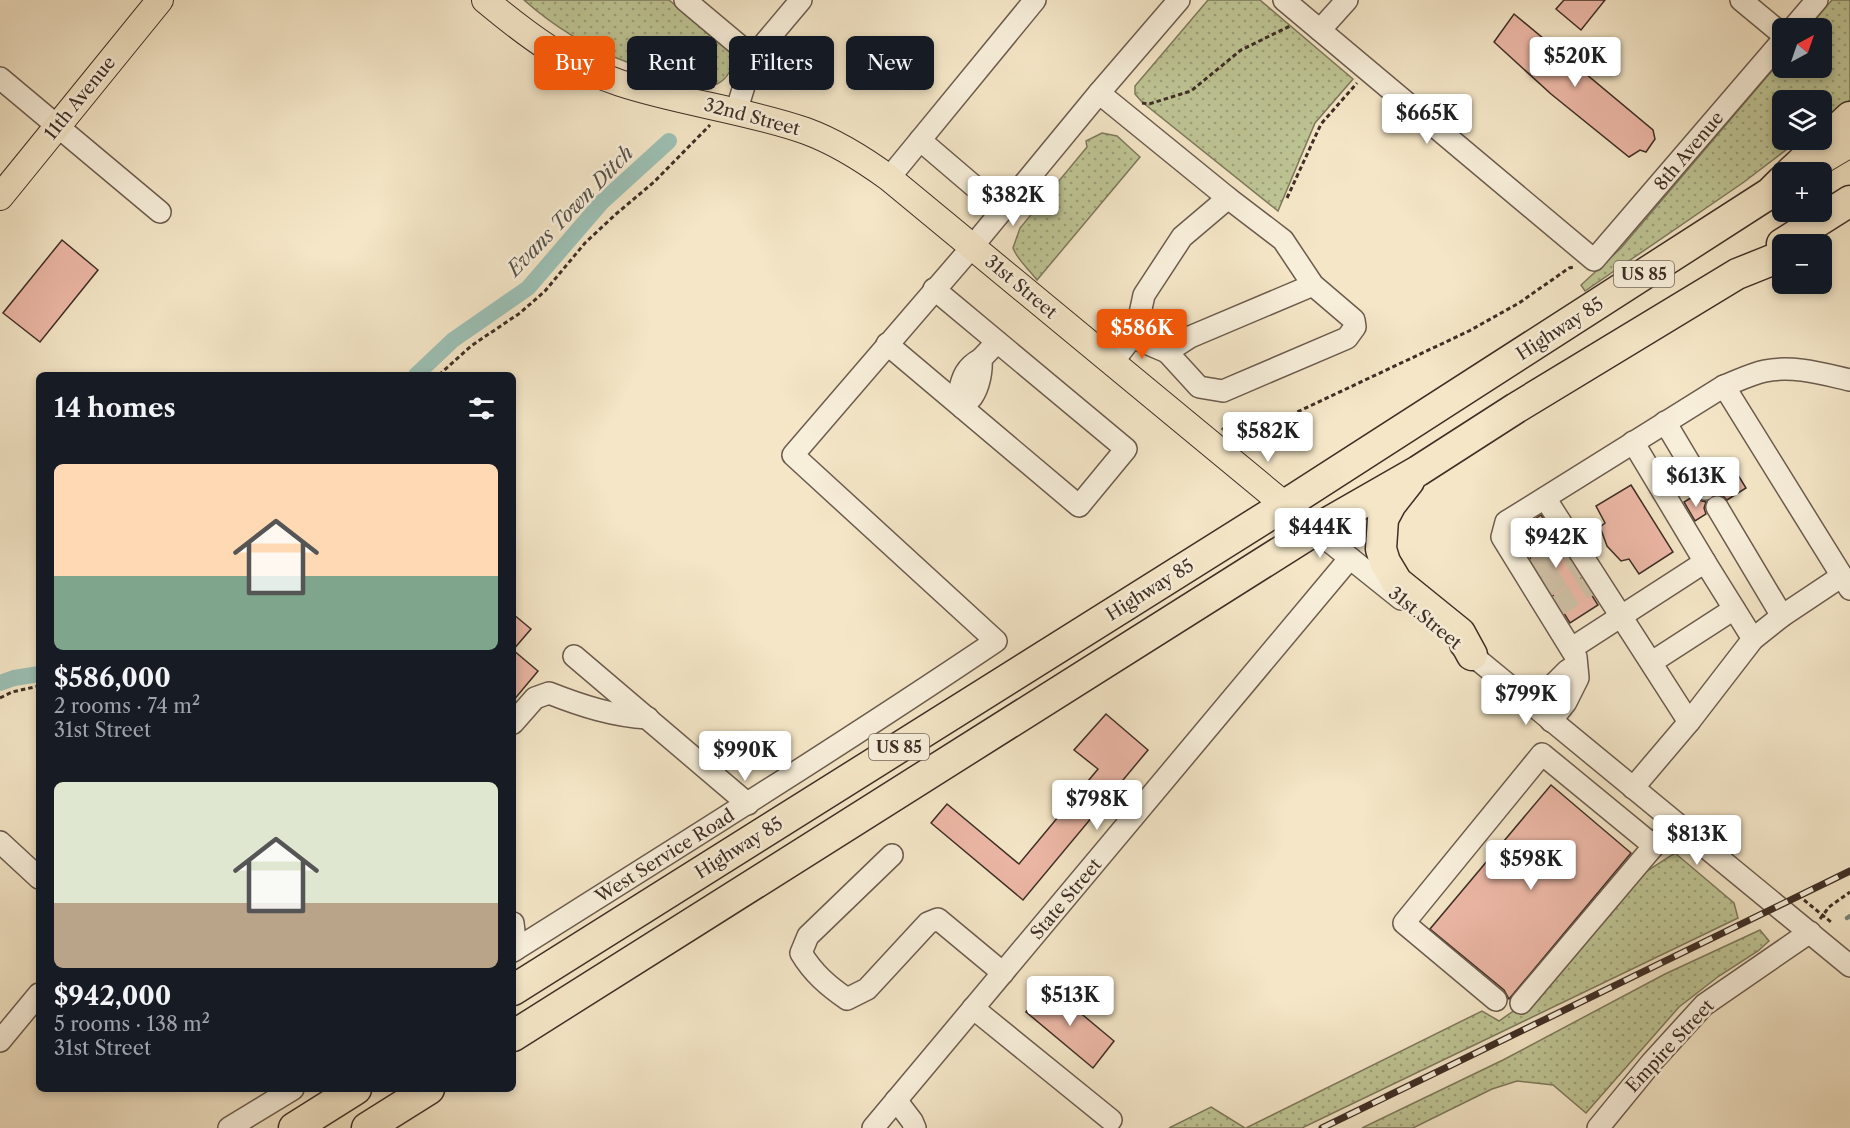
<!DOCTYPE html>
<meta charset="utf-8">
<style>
:root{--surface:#171b24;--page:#242831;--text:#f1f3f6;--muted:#9ea1a6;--accent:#ea580c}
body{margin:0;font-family:"Libre Caslon Text",serif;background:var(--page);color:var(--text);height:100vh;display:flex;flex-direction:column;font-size:22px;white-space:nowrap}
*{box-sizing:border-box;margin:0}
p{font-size:20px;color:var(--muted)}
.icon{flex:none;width:33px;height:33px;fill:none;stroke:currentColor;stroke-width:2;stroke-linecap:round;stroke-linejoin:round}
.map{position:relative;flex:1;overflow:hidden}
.drawer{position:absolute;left:36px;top:372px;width:480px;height:720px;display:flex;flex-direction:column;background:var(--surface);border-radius:9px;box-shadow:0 3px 9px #0003}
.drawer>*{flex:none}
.guide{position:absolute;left:534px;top:36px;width:570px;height:54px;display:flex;gap:12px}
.needle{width:39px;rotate:40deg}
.buttons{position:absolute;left:1772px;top:18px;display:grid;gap:12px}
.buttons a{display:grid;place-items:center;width:60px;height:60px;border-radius:9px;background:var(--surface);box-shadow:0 3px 9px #0003;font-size:30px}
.price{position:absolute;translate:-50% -51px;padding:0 14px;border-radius:6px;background:#fff;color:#222;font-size:20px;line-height:39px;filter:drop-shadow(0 2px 3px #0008)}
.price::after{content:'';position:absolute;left:50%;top:36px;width:18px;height:14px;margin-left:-9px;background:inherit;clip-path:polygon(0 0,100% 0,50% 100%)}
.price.selected{background:var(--accent);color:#fff}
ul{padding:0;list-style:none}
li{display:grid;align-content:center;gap:12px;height:318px;padding:0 18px}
li span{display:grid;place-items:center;height:186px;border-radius:9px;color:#555}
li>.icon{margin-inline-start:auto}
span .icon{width:108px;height:108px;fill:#fffc;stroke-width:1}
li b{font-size:26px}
h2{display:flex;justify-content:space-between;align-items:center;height:72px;padding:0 18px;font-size:26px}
.tag{padding:0 21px;border-radius:9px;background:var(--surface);box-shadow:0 3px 9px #0003;font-size:21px;line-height:54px}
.tag.selected{background:var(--accent);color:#fff}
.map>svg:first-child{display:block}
.green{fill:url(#green-dots);stroke:#7e795c;stroke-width:1.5}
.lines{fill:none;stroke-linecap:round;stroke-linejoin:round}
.stream{stroke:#77867b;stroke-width:4.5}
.canal{stroke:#9cc0b5;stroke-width:16}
.building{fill:#edb8a7;stroke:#3f2e25;stroke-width:1.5}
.minor-tunnel{stroke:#d0c1a7;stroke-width:21;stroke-dasharray:21 10;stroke-linecap:butt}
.minor-casing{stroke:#6c5c4e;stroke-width:24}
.major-casing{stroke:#3f2e25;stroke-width:28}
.highway-casing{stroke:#3f2e25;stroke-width:33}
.path{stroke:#3f2e25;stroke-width:3;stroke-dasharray:4.5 3;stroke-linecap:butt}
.minor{stroke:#f8efdb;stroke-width:21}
.major{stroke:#f4e6c7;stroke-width:26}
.highway{stroke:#f4e6c7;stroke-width:30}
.rail-casing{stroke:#3f2e25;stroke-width:7}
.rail{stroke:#f8efdb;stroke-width:4.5;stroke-dasharray:14;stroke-linecap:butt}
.labels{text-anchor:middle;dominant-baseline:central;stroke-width:5;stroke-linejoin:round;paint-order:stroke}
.shield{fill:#f8efdb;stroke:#76685c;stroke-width:1.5}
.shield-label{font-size:16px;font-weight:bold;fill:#3f2e25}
.street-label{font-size:18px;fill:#3f2e25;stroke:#f8efdb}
.water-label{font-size:20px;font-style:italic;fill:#565249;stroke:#f8efdb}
</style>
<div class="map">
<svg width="1850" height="1128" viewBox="0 0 1850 1128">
<defs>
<pattern id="green-dots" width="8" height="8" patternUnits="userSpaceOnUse" patternTransform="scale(1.5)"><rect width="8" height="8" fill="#bec494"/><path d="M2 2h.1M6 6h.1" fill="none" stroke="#9ca079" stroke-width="1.8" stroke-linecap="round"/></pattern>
</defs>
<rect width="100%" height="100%" fill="#f4e6c7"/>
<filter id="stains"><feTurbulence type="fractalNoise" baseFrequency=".00333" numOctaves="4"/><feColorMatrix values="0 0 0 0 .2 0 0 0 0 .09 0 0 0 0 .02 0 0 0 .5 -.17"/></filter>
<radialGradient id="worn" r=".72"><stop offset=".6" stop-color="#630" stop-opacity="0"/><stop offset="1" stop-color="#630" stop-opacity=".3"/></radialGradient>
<g class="green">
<path d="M524,0H669L729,50L734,56C733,67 728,79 717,84C687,77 656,72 627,62C590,49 553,26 524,0Z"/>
<path d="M1208,0H1260L1353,79L1315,123L1278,211L1142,102L1135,94V86Z"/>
<path d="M1832,0H1850V100L1821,122V100H1782V140H1799L1744,182L1585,291L1581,285L1621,248L1782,59V68H1821V28H1808Z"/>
<path d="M1102,133L1117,136L1140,157L1037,280C1029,269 1018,261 1013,248L1020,228L1087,147L1086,141Z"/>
<path d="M1675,853L1734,903L1738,918L1302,1128H1246L1482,1011L1499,1021L1528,1001L1636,878Z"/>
<path d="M1760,930L1769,941L1758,951L1719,976L1679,1007L1586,1113L1553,1085L1517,1081L1492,1089L1413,1128H1362L1503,1060L1665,974Z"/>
<path d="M1211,1107L1245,1128H1169Z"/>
</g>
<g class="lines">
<path class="stream" d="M1847,918L1850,916"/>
<g class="canal">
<path d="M416,375L453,340L528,288L602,202L669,141"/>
<path d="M0,683L14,678L39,674"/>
</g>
</g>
<g class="building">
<path d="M1564,0H1605L1581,30L1556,9Z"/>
<path d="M1514,14L1653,130L1655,139L1646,152L1640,150L1629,157L1551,94L1494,42Z"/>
<path d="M62,240L98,270L40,342L3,313Z"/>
<path d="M1735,470L1746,488L1727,500L1723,496L1716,494L1718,488L1716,482Z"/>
<path d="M1631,485L1673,552L1639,574L1629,559L1621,561L1607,546L1600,527L1605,523L1596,506Z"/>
<path d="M1694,496L1699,500L1706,502L1704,508L1706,514L1695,521L1684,502Z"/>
<path d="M1541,515L1598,605L1570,623L1516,535L1517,531Z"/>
<path d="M513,614L531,629L513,650L538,671L513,701Z"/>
<path d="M1106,714L1148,750L1023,900L931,823L947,804L1019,864L1098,769L1074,750Z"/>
<path d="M1551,785L1631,853L1509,999L1504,990L1430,929Z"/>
<path d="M1048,986L1114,1041L1093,1068L1026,1012Z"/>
</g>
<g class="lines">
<g class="minor-tunnel">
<path d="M1521,551L1554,529"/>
<path d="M1533,570L1567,549"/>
<path d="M1544,588L1578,567"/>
<path d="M1556,607L1590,585"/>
</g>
<g class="minor-casing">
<g id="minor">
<path d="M685,0L753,57"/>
<path d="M1284,0L1594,260L1782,41"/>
<path d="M1741,0L1782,34"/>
<path d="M1793,28L1817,0"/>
<path d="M1320,30L1347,0"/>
<path d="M0,78L160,212"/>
<path d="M1099,93L1228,198"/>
<path d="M736,112L753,57L801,0"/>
<path d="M920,140L975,187"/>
<path d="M889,178L1035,0"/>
<path d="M887,344L1079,506L1126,449L934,289"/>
<path d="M1167,352L1190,337L1313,285"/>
<path d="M1112,363L1136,332L1144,295L1182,237L1228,198L1283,240L1313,285L1354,320L1355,327L1347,338L1223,391L1199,387L1167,352L1132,337"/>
<path d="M1724,386C1737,381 1751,374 1765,371C1793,365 1823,374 1850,380"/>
<path d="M966,402L959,393C962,377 966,367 981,359"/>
<path d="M963,408C965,403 969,401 972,397C979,387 982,371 981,359L997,342"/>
<path d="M1665,422L1705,489"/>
<path d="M1633,442L1705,562"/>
<path d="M1545,498L1689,722"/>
<path d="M1717,507L1782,616"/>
<path d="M1315,530L1401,599"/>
<path d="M1461,646L1850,966"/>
<path d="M1572,648L1705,562L1753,639"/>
<path d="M574,656L748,804"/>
<path d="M1652,662L1734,609"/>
<path d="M1525,700L1548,690L1567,671L1576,665"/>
<path d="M1551,721L1566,702L1578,678L1576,657L1502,537L1506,522L1724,386L1850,589"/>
<path d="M513,723L535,698L549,693C582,706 613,716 648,718"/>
<path d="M1633,788L1689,722L1753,639L1782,616L1842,576"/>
<path d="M0,842L39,878"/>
<path d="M892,855L808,936L801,953C813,973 828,986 847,999L867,989L928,923L938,919L1003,973"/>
<path d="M513,923L516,949"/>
<path d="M513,951C675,849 837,748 996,641L793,455L972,247L1099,93L1179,0"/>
<path d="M1496,1000L1404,923L1542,754L1654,846"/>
<path d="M1521,1003L1674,822"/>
<path d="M973,1008L1111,1120"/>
<path d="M0,1041L39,994"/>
<path d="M896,1100L912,1121L915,1128"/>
<path d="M229,1128L293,1089"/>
<path d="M873,1128L1350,558"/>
<path d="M1598,1128L1652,1062L1704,1005L1810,932"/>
</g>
</g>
<g class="major-casing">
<g id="major">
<path d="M485,0C527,35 568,66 620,83C681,103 746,110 806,131C836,142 863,159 889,178L1315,530"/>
<path d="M1803,172L1850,144"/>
<path d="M0,197L160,0"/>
</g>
</g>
<g class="highway-casing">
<g id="highway">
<path d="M1791,172L1850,117"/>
<path d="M1782,244L1850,201"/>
<path d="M1409,481L1391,504L1383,519L1381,549L1385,562L1397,582L1460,633L1472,655"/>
<path d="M513,990L1285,505L1770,193L1782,181"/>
<path d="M513,1036L1315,530L1418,471L1516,408L1737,274L1782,256"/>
<path d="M294,1128L356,1089"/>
<path d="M367,1128L429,1089"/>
</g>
</g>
<g class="path">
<path d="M1142,103L1149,104L1191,91L1241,50L1290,26"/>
<path d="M1287,198L1321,124L1357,83"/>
<path d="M439,375L471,346L520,313L545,291L585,243L616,214L654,182L710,125"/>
<path d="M1222,430L1228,424L1259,430L1469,331L1519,303L1569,268L1574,267"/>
<path d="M0,698L12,692L39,686"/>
<path d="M1804,900L1831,922"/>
<path d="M1820,919L1829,907L1850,892"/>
</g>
<use href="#minor" class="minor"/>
<use href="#major" class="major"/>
<use href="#highway" class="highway"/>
<g class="rail-casing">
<path id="rail" d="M1322,1128L1850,871"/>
</g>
<use href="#rail" class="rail"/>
</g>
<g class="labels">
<g class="shield">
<rect x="1614" y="261" width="60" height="26" rx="4.5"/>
<rect x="869" y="734" width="60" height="26" rx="4.5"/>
</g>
<g class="shield-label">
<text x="1644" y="274">US 85</text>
<text x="899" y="747">US 85</text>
</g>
<g class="street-label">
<text transform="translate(80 98) rotate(-51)">11th Avenue</text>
<text transform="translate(752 117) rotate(15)">32nd Street</text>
<text transform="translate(1689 151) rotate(-50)">8th Avenue</text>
<text transform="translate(1021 287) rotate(40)">31st Street</text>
<text transform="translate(1560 329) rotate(-33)">Highway 85</text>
<text transform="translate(1150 590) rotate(-32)">Highway 85</text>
<text transform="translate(1425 618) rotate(39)">31st Street</text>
<text transform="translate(739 848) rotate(-32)">Highway 85</text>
<text transform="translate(665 856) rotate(-32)">West Service Road</text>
<text transform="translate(1066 899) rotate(-50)">State Street</text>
<text transform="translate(1670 1046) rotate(-47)">Empire Street</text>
</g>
<g class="water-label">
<text transform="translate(570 211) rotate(-46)">Evans Town Ditch</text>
</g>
</g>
<rect width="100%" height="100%" filter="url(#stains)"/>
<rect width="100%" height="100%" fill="url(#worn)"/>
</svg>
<div class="buttons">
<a><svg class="needle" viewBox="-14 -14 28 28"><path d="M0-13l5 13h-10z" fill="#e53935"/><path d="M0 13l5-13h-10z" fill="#9ea1a6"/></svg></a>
<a><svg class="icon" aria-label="layers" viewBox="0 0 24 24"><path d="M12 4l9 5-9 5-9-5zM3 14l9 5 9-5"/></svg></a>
<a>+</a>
<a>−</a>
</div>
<b class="price" style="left:1575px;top:88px">$520K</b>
<b class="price" style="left:1427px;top:145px">$665K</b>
<b class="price" style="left:1013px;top:227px">$382K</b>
<b class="price selected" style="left:1142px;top:360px">$586K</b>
<b class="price" style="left:1268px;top:463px">$582K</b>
<b class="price" style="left:1696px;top:508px">$613K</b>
<b class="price" style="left:1320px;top:559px">$444K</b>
<b class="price" style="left:1556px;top:569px">$942K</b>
<b class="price" style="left:1526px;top:726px">$799K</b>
<b class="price" style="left:745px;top:782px">$990K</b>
<b class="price" style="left:1097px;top:831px">$798K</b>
<b class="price" style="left:1697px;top:866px">$813K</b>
<b class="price" style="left:1531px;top:891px">$598K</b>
<b class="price" style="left:1070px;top:1027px">$513K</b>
<div class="guide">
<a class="tag selected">Buy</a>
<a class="tag">Rent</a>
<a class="tag">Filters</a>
<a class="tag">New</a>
</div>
<section class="drawer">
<h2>14 homes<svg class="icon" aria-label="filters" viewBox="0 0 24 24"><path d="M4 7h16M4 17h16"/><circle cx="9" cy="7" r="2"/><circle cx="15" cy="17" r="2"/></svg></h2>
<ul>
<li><span style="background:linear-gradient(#ffd9b3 60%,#7fa58c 0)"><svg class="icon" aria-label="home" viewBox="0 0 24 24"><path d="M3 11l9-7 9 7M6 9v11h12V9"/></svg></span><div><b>$586,000</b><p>2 rooms · 74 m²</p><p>31st Street</p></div></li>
<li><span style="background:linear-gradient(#dfe7d0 65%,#b9a48a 0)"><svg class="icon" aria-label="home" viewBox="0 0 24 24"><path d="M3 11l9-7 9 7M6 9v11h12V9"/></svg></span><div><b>$942,000</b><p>5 rooms · 138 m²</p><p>31st Street</p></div></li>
</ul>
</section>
</div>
